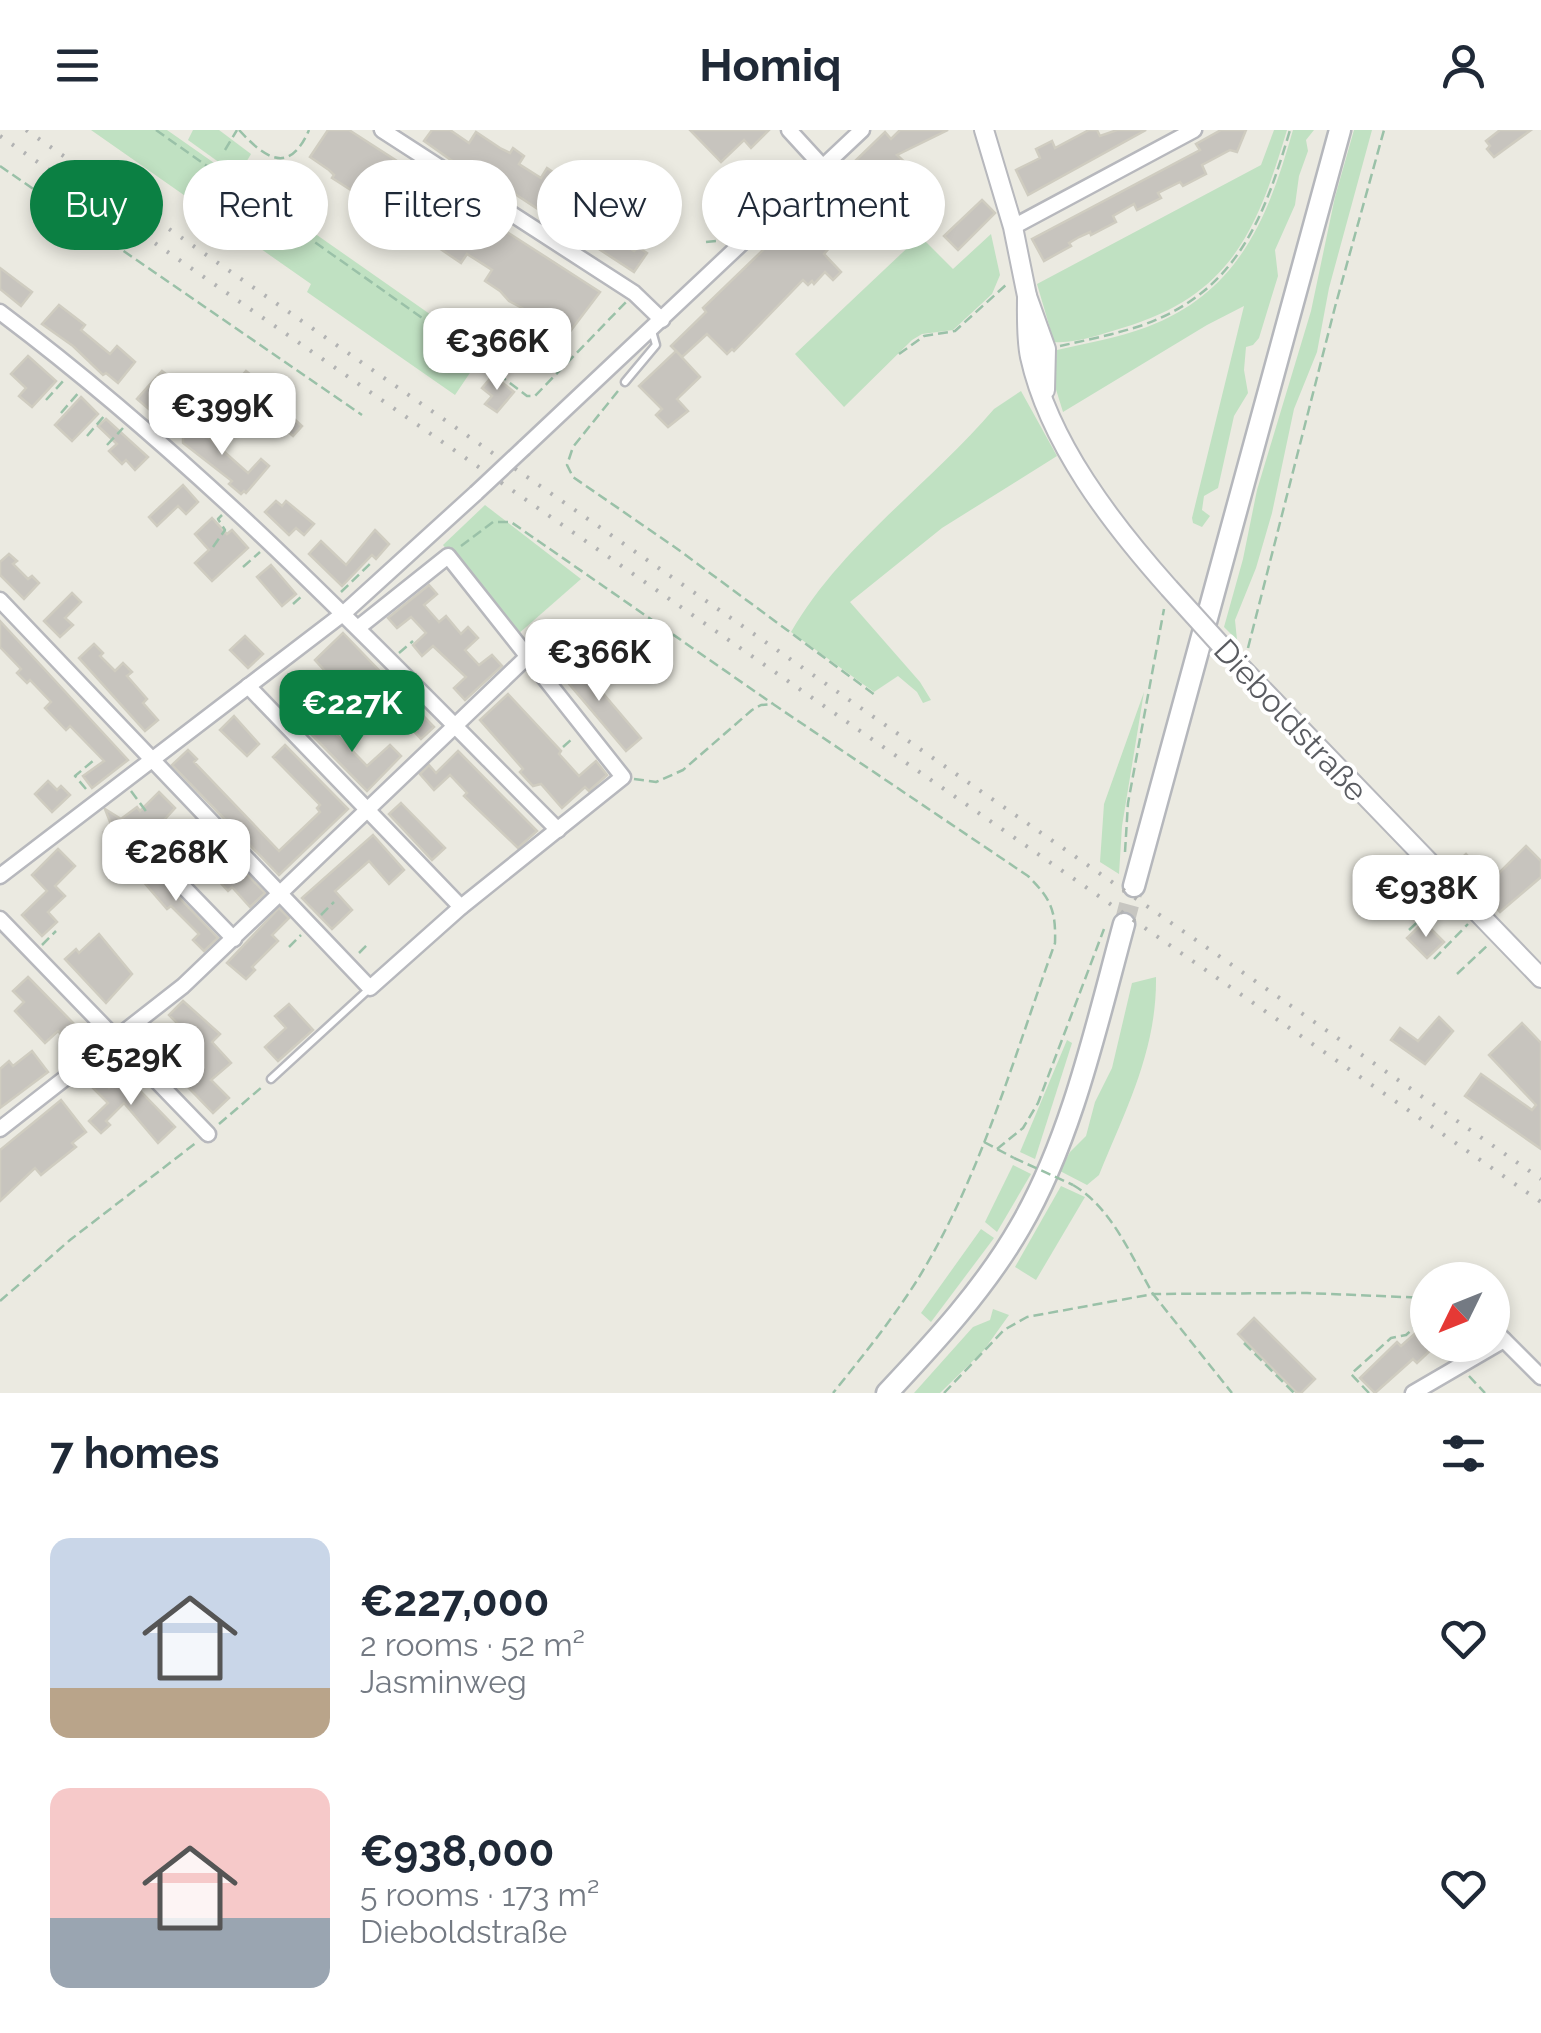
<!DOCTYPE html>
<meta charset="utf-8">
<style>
:root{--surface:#fff;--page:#f2f2f3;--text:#1f2937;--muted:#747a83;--accent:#0b8043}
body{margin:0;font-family:Raleway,sans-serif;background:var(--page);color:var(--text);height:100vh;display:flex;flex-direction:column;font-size:38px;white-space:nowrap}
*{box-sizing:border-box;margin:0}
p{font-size:32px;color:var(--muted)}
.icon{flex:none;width:55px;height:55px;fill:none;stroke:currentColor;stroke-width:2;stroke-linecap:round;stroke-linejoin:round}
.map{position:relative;height:1263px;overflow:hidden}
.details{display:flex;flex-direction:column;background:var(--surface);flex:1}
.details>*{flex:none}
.banner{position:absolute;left:30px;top:30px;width:1000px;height:90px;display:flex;gap:20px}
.needle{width:65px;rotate:227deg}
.fabs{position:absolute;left:1410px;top:1132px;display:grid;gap:20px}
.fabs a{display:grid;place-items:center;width:100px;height:100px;border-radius:50%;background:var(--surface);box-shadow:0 5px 15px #0003;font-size:50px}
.price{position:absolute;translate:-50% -85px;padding:0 22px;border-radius:20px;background:#fff;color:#222;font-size:32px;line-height:65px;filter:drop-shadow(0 2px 5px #0008)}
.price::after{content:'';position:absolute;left:50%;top:60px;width:30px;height:22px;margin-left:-15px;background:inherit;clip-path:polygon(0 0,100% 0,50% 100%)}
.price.on{background:var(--accent);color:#fff}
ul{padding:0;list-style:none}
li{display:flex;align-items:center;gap:30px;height:250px;padding:0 50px}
li span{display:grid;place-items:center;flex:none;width:280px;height:200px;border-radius:20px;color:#555}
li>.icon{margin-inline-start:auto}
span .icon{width:120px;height:120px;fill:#fffc;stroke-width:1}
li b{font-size:42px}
h2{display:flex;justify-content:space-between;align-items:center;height:120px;padding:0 50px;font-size:42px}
.tag{padding:0 35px;border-radius:45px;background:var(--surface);box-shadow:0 5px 15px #0003;font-size:35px;line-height:90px}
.tag.on{background:var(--accent);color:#fff}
header{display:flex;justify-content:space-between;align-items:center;height:130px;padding:0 50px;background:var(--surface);font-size:45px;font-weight:700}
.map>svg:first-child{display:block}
.green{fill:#c0e1c2}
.building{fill:#c7c4be;stroke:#cfccc0;stroke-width:2.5}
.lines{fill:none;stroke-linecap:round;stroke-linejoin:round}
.secondary-tunnel{stroke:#c7c6c1;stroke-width:20;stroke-dasharray:20 10;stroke-linecap:butt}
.service-casing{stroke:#b7b8bd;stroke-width:11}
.minor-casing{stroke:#b7b8bd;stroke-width:19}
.tertiary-casing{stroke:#b7b8bd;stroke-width:22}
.secondary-casing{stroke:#b5b7bc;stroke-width:25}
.path{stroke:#9ac1a8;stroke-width:2.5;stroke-dasharray:10 5;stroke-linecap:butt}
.service{stroke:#fff;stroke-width:6}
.minor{stroke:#fff;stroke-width:14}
.tertiary{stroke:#fff;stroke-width:18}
.secondary{stroke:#fff;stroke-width:20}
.rail{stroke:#b2b3b3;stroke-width:4;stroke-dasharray:2.5 12;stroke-linecap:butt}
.minor-bridge-casing{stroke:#b7b8bd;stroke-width:19;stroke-linecap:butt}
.tertiary-bridge-casing{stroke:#b7b8bd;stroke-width:22;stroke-linecap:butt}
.path-bridge{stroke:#9ac1a8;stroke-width:2.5;stroke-dasharray:10 5;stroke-linecap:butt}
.minor-bridge{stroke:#fff;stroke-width:14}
.tertiary-bridge{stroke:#fff;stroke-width:18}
.labels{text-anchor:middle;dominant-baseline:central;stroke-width:8;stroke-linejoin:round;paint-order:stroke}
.street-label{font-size:32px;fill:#5a5c61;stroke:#fff}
</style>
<header><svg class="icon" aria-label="menu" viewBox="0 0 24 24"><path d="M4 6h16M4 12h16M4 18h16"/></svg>Homiq<svg class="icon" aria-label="person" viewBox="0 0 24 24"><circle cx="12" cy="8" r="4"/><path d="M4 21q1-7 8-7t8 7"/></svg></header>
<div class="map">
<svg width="1541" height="1263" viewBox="0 0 1541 1263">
<rect width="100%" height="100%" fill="#ebeae1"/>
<g class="green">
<path d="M91,0H167L484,222L455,265L307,162L311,154Z"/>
<path d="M193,0H219L251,24L238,46L188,10Z"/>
<path d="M1274,0H1287C1257,100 1231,166 1122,198C1102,204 1074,214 1054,212L1037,154L1261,35Z"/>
<path d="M1293,0H1314L1306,10L1308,21L1299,46L1295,75L1275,120L1278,146L1259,208L1253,215L1246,217L1244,240L1248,263L1234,286L1218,358L1204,366L1202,380L1210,386L1202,397L1193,393L1192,388L1244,176L1207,195L1063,282L1054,253L1057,220C1087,213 1118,208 1147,197C1239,162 1268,88 1293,0Z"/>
<path d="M1354,0H1372L1329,158L1317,222L1294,279L1272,383L1256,438L1235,490L1237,510L1224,497L1243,429L1257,360L1311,181L1335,67Z"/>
<path d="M991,104L1000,145L992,164L953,200L922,204L912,210L844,277L795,224L920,106L953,139Z"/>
<path d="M1021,261L1057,326L942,398L850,472L920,552L931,570L923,573L917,562L898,546L874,562L791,502C842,414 929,355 994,279Z"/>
<path d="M485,375L581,449L517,505L443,415Z"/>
<path d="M1144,562L1122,696L1119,744L1100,732L1104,674Z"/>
<path d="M1156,847C1157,920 1126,979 1099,1045L1087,1055L1060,1041L1070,1022L1086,1006L1095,972L1112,938L1132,853Z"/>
<path d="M1067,910L1072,913L1035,1029L1020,1022Z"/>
<path d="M1013,1035L1031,1044L997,1102L985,1092Z"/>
<path d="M1061,1056L1085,1067L1036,1150L1015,1137Z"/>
<path d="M981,1099L994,1108L931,1192L921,1183Z"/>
<path d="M993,1179L1009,1185L984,1220L940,1263H914L973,1197L990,1190Z"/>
</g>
<g class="building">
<path d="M328,0H349L600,162L569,203L509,171L500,161L485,151L492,140L467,124L461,133L414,101L403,118L394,112L402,99L392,92L404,73L383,59L370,79L366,77L364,80L352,72L357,64L332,48L334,45L329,40L310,27Z"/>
<path d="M432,0H450L469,13L476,2L500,18L510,23L513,18L524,26L519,34L541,48L547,38L556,44L548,56L572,72L574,69L594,82L615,78L610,86L620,92L611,106L634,121L638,117L647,123L634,142L501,55L495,61L482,52L424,11Z"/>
<path d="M690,0H769L751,18L744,10L721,32Z"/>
<path d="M900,0H948L897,25L912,39L895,55L887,47L860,73L868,81L859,90L851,82L823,109L830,117L824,124L841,142L833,150L825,142L814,154L812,151L808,155L803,150L734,221L732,219L727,224L707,204L682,227L671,216L706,182L703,178L885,2L891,9Z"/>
<path d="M1089,0H1097L1100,6L1117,0H1146L1028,65L1016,40L1040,28L1036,19L1052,11L1055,18Z"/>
<path d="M1221,0H1246L1237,22L1230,20L1202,35L1206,44L1183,56L1180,52L1158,63L1161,68L1137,80L1134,74L1113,86L1116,92L1091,105L1090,102L1079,107L1069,113L1071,116L1044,131L1032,109L1200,20L1196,14Z"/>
<path d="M1500,0H1531L1494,27L1487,19L1490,16L1486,11Z"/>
<path d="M982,70L995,83L958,120L944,106Z"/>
<path d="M0,138L32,162L21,176L0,159Z"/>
<path d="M59,175L85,195L81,200L110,224L117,216L135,232L118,253L106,243L103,245L73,216L42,194Z"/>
<path d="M676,221L700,247L677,269L688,281L668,297L656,285L662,279L639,256Z"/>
<path d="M28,226L56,251L32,277L19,266L26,258L11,244Z"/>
<path d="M162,241L171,248L157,264L176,279L164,292L137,269Z"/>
<path d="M246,241L261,253L258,256L302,296L293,306L234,255Z"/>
<path d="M493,245L514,262L497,282L485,274L492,266L482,258Z"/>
<path d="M81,267L98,284L72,311L55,295Z"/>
<path d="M204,285L213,293L203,303L248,343L261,329L269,336L246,363L244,361L241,364L229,354L232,351L183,313V308Z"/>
<path d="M106,289L148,327L135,340L126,330L122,334L109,321L117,314L98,296Z"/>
<path d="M183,355L198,372L186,384L178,376L157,396L149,387Z"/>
<path d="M276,371L282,376L286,371L314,394L304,405L296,398L289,405L265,382Z"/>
<path d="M212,388L227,404L232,400L248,418L212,451L195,433L209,420L195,404Z"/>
<path d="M375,400L389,414L376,429L372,425L342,456L309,424L321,411L346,435Z"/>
<path d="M9,424L17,431L13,434L28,449L32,446L39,453L24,469L0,445V432Z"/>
<path d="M271,435L296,464L282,476L257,447Z"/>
<path d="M429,455L437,464L424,475L439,492L446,486L461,504L468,497L478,508L465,520L479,535L492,525L502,536L465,570L454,558L466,547L433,516L422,526L413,515L426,503L411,487L397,498L388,488Z"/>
<path d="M72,463L81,472L65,488L73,495L60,507L44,491Z"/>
<path d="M0,491L128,630L92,658L83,646L104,631L70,596L66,600L45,578L51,572L30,550L27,553L17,543L21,539L0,517Z"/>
<path d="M343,503L434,597L421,609L391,576L371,595L332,555L335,552L315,530Z"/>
<path d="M245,506L263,524L248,538L230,520Z"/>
<path d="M94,514L103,523L100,526L115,541L123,533L132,542L127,546L147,569L143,573L158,590L145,601L79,528Z"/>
<path d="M573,528L641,608L626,621L558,541Z"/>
<path d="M508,564L561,621L559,624L579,646L596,631L607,645L589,661L585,657L562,678L541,654L533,656L520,642L523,639L480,590Z"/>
<path d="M317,584L367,636L390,615L401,626L367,661L304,597Z"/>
<path d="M234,586L259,614L247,626L220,600Z"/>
<path d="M285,615L348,679L279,745L172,635L188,620L197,629L194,632L279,721L320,682L317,678L320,675L273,627Z"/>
<path d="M458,621L537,701L518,718L464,666L467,663L450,645L434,660L420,644L429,635L436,643Z"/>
<path d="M48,651L57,660L61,656L70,665L52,682L35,664Z"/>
<path d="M159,662L175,678L155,700L122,725L104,702L112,697L105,679L121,689L137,677L140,681Z"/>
<path d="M401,673L445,718L432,730L389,684Z"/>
<path d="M195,690L265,763L250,777L232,757L228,761L195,725L183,735L172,723L184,712L178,706Z"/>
<path d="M373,705L404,740L389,754L369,731L335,761L352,780L332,799L302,768Z"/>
<path d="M1526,716L1541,731V747L1500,782L1456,733L1466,724L1484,743L1488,740L1495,747Z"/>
<path d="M58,719L75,736L55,756L65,766L48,782L57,792L42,806L22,785L47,761L32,745Z"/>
<path d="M149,730L164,752L218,808L204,821L193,810L199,804L171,776L167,779L135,742Z"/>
<path d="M279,778L289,788L272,805L278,811L252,837L255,840L246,849L227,833Z"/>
<path d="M1424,792L1444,812L1427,828L1407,808Z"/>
<path d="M99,804L132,844L106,873L65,829L76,819L79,823Z"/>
<path d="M28,847L81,901L70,913L58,901L45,913L15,881L24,872L13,861Z"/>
<path d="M183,871L220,904L212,912L231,933L211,950L229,968L213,983L155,923L181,897L169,885Z"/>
<path d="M289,874L313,900L278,931L265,917L286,898L275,886Z"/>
<path d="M1439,887L1453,901L1425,934L1391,910L1400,898L1418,911Z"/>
<path d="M1522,893L1541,913V1019L1465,966L1481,944L1532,980L1536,975L1489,925Z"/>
<path d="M32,921L48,942L0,978V939L9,931L13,936Z"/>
<path d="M124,944L175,997L158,1013L124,973L106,991L110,995L101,1003L89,991L108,973L93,958L102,949L109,958Z"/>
<path d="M61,970L86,1002L72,1013L76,1017L52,1036L41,1045L35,1038L0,1071V1020Z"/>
<path d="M1254,1188L1315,1249L1301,1263H1297L1238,1204Z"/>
<path d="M1428,1192V1215H1436L1417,1233L1413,1229L1375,1263L1360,1248L1397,1212L1401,1216Z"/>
</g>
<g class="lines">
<path class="secondary-tunnel" d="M1124,794L1134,756"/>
<g class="service-casing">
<g id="service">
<path d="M625,252L656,215L652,201"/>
<path d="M271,949L369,859"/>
</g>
</g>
<g class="minor-casing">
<g id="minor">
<path d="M382,0L634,163L662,190"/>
<path d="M789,0L822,36"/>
<path d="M1013,97L1194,0"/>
<path d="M0,182C204,335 379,520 558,700"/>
<path d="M524,318L862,0"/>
<path d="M0,470L370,858L461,777L623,647L448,426L359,497"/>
<path d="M248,556L461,777"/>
<path d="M161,727L172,745L234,809"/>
<path d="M0,746L344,483L476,363"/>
<path d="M0,789L208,1004"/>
<path d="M0,999L183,856L528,526"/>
<path d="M1492,1198L1541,1247"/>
<path d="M1413,1263L1504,1210"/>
</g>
</g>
<g class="tertiary-casing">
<g id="tertiary">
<path d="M984,0L1013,97L1027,166L1046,219L1045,260"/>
<path d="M1027,166C1027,186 1026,208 1030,227C1049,313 1112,394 1169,458"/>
<path d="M1237,533L1541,848"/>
</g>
</g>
<g class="secondary-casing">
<g id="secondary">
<path d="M1134,756L1340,0"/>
<path d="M887,1263C936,1211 985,1158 1020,1097C1072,1008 1097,893 1124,794"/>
</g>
</g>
<g class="path">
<path d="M156,0L459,214L527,266H535L626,172"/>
<path d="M239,0C265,28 289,46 309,0"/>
<path d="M225,20L237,0"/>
<path d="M0,36L362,285"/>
<path d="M706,112L725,110"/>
<path d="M1060,216C1087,210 1116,204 1143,195C1237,161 1264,88 1290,0"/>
<path d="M899,224L924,206L955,201L1007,154"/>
<path d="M618,261L573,317L567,335L573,347L676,418L875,565"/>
<path d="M46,270L65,249"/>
<path d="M61,283L80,261"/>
<path d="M87,306L105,285"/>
<path d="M107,315L123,298"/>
<path d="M461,416L493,392H511L773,574"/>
<path d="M213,417L225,400L218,389L222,385"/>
<path d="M243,437L260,422"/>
<path d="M341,462L372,432"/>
<path d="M293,474L303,465"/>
<path d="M1248,518L1335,177L1384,0"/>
<path d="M399,523L413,511"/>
<path d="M563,617L573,608"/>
<path d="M634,649L656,652L683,640L752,580L761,575L773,574L1028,746C1051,769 1056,780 1055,813C1014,926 980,1050 916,1152C891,1191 862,1227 833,1263"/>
<path d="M86,659L75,646L94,630"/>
<path d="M131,661L148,684"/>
<path d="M1125,722L1128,673L1164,479"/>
<path d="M321,785L334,772"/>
<path d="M1409,800L1441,769"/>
<path d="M42,815L56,801"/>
<path d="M289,817L301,805"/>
<path d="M359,823L368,814"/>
<path d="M1434,829L1468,794"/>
<path d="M1457,844L1489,814"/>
<path d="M219,994L262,957"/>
<path d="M984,1012L1014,1028"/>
<path d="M997,1019L1023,998L1038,973L1104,799"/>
<path d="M1073,1055C1112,1078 1131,1126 1153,1164L1307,1163L1428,1168"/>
<path d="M0,1171L70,1110L197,1012"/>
<path d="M1244,1213L1294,1263"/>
<path d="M1469,1246L1485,1263"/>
<path d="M944,1263L1004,1200L1027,1187L1153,1164L1232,1263"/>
<path d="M1369,1263L1351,1244L1391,1208L1406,1205L1428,1185"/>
</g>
<use href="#service" class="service"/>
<use href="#minor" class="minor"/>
<use href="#tertiary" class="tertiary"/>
<use href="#secondary" class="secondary"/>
<g class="rail">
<path d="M26,0L1541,1049"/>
<path d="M0,6L1541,1072"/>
</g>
<g class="minor-bridge-casing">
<path id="minor-bridge" d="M476,363L524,318"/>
</g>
<g class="tertiary-bridge-casing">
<path id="tertiary-bridge" d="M1169,458L1237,533"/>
</g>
<path class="path-bridge" d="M1014,1028L1073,1055"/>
<use href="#minor-bridge" class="minor-bridge"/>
<use href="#tertiary-bridge" class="tertiary-bridge"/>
</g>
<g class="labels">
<g class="street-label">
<text transform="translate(1291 590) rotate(47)">Dieboldstraße</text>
</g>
</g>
</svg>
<div class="fabs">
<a><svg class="needle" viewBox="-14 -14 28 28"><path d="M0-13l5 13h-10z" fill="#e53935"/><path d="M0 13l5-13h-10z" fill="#747a83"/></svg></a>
</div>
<b class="price" style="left:497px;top:263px">€366K</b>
<b class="price" style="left:222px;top:328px">€399K</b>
<b class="price" style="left:599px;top:574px">€366K</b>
<b class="price on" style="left:352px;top:625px">€227K</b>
<b class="price" style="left:176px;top:774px">€268K</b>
<b class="price" style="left:1426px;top:810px">€938K</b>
<b class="price" style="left:131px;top:978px">€529K</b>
<div class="banner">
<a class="tag on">Buy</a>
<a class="tag">Rent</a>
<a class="tag">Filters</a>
<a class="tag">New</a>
<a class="tag">Apartment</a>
</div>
</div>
<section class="details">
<h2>7 homes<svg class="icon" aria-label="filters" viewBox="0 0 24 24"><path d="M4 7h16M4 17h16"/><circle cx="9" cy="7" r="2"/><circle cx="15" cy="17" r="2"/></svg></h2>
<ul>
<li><span style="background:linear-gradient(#c9d6e8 75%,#b9a48a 0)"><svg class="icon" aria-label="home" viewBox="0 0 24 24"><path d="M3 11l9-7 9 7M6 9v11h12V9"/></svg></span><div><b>€227,000</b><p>2 rooms · 52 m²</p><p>Jasminweg</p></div><svg class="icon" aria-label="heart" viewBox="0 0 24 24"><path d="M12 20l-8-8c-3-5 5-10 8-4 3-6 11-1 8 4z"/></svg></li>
<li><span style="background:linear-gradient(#f6c9c9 65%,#9aa5b1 0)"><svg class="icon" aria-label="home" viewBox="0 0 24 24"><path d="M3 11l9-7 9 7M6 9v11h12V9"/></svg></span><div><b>€938,000</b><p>5 rooms · 173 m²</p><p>Dieboldstraße</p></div><svg class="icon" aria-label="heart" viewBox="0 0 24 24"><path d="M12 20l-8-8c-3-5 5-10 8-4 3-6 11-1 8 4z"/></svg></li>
</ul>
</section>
